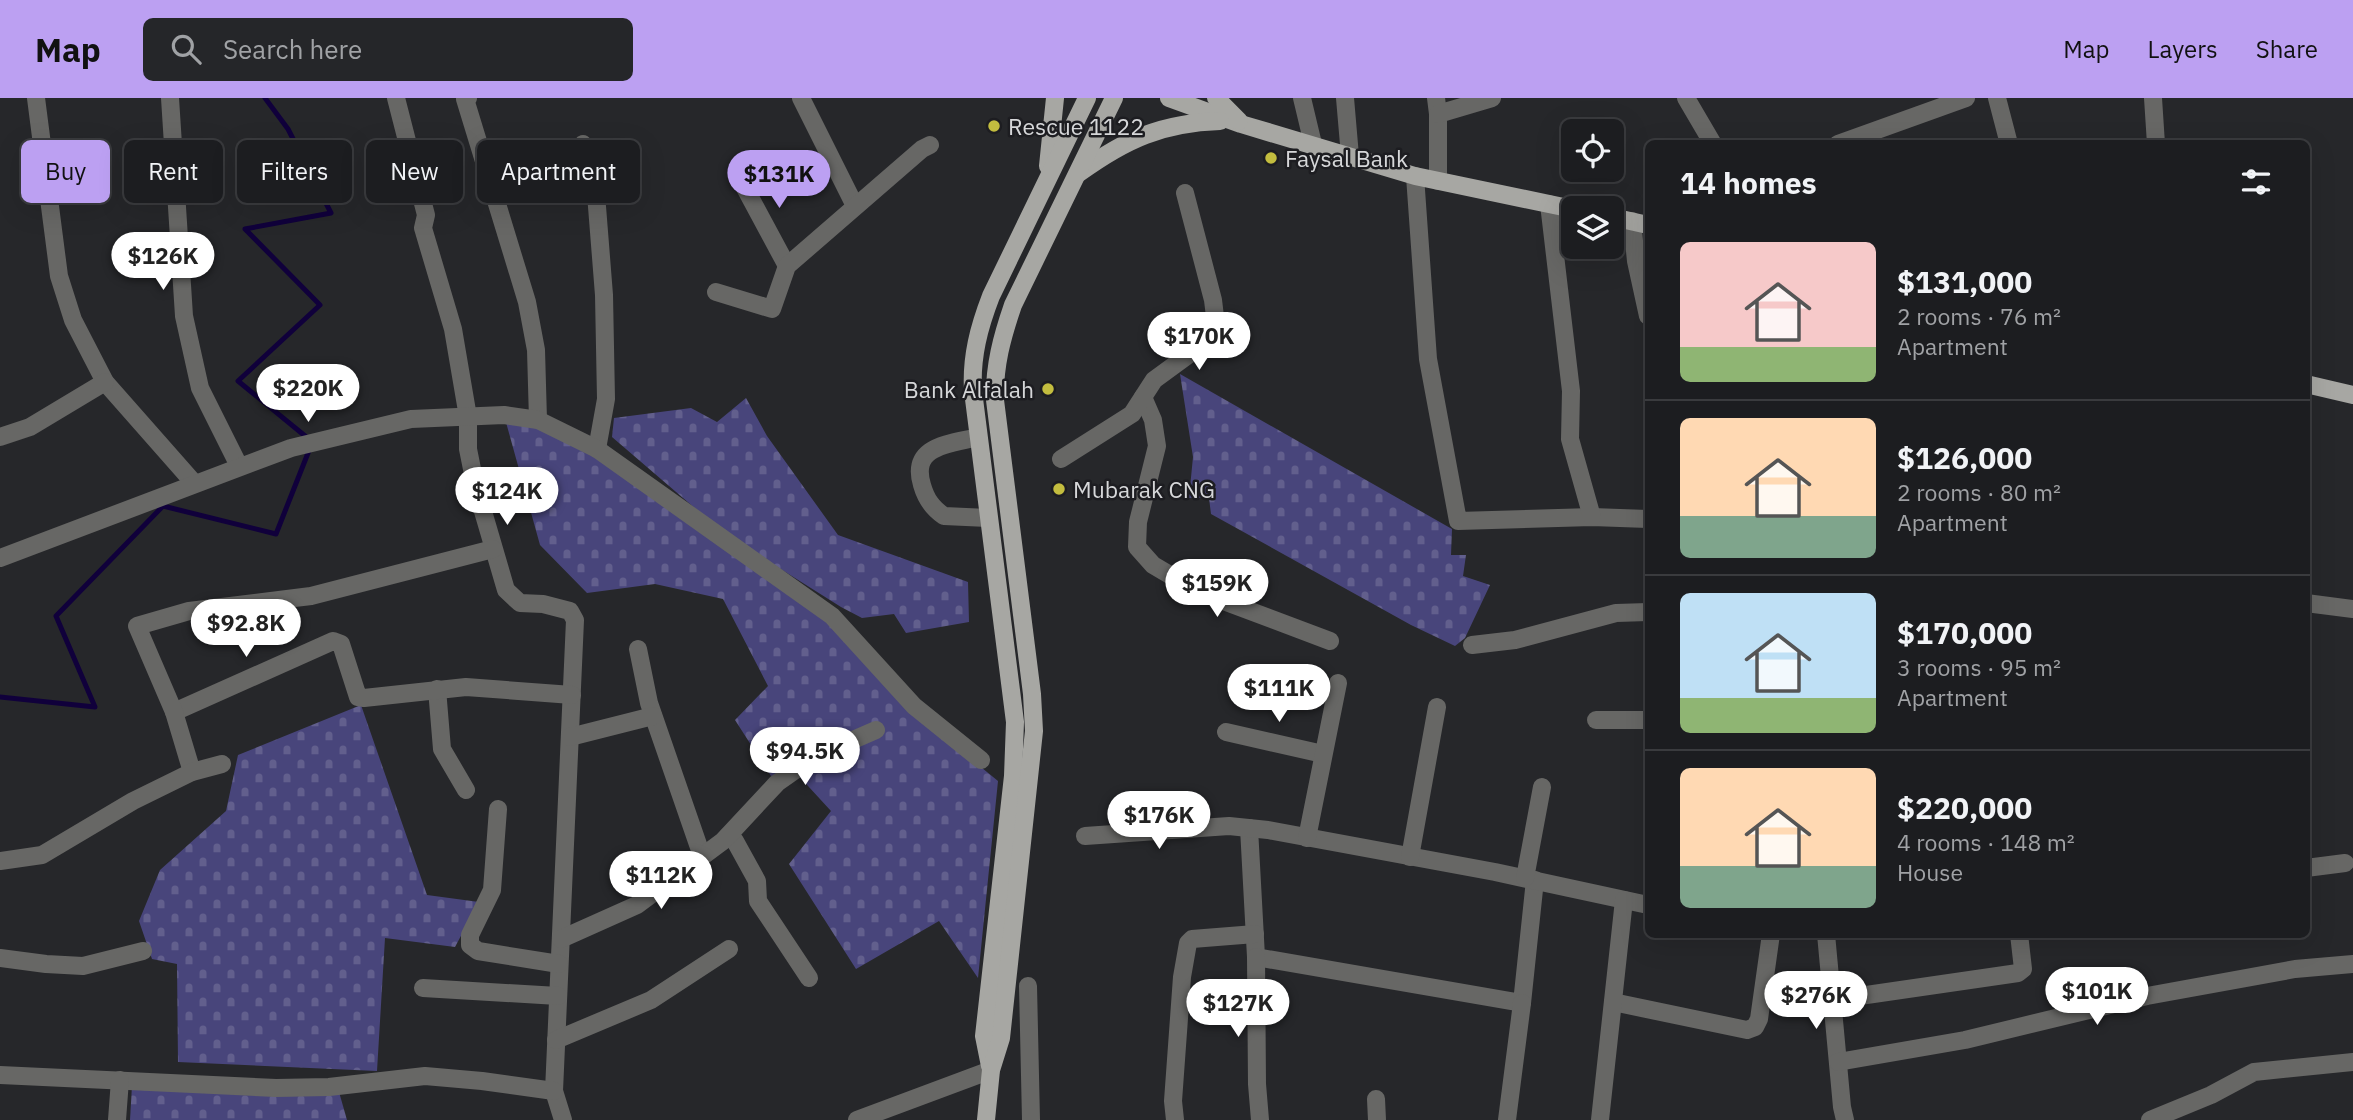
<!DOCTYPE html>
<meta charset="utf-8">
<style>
:root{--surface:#1c1d20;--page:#252629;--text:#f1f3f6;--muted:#a0a2a5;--line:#3a3b3e;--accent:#bca0f2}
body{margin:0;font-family:"IBM Plex Sans",sans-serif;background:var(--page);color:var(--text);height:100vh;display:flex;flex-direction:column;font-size:26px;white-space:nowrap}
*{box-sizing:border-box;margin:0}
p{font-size:23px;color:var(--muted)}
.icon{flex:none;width:38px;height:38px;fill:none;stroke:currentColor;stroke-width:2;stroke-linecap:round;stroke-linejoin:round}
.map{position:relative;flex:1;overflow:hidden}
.details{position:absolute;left:1645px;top:42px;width:665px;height:798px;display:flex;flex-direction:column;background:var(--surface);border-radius:10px;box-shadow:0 7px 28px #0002,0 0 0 2px var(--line)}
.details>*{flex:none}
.guide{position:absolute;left:21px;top:42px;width:665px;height:63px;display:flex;gap:14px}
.fabs{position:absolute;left:1561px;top:21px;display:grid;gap:14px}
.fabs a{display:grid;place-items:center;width:63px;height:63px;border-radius:10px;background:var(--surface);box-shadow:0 7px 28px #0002,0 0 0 2px var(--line);font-size:35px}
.price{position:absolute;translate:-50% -60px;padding:0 16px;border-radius:24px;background:#fff;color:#222;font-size:23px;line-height:46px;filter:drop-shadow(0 2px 4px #0008)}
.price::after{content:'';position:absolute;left:50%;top:42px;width:21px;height:16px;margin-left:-10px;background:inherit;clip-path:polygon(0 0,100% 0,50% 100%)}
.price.selected{background:var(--accent);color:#111}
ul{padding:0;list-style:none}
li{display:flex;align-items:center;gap:21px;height:175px;padding:0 35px}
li+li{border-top:2px solid var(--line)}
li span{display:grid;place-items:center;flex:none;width:196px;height:140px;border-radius:10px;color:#555}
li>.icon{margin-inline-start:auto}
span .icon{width:84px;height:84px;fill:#fffc;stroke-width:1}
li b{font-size:30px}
h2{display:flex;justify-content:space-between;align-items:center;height:84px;padding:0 35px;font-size:30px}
.pill{padding:0 24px;border-radius:10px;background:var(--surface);box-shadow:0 7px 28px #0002,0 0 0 2px var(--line);font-size:24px;line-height:63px}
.pill.selected{background:var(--accent);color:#111}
header{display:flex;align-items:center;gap:42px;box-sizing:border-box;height:98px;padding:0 35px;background:var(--accent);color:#111}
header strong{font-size:33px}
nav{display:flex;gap:38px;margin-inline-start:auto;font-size:24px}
.search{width:490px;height:63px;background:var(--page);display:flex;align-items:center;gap:18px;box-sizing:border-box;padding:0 24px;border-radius:10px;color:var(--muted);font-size:26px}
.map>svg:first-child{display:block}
.cemetery{fill:url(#cemetery-stones)}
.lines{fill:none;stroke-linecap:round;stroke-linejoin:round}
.stream{stroke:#10003b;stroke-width:5}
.minor{stroke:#676765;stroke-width:18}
.major{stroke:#a7a7a3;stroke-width:18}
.poi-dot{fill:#c3bd3f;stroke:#1d1d21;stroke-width:2.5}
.labels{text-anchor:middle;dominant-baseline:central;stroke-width:5;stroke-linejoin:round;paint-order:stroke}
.poi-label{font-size:23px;fill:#d6d7d9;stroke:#1d1d21;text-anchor:start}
</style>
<header>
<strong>Map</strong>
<div class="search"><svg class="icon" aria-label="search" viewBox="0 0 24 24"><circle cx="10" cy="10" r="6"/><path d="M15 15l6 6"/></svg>Search here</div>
<nav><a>Map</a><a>Layers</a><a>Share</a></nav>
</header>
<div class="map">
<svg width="2353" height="1022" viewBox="0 0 2353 1022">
<defs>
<pattern id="cemetery-stones" width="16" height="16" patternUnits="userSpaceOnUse" patternTransform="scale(1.75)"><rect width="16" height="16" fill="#48457b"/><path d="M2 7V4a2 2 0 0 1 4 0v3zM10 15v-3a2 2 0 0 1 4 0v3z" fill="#625f8d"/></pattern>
</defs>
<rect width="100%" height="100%" fill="#26272a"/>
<g class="cemetery">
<path d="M1180,276L1452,431L1451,457H1466L1463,478L1490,487L1465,540L1455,548L1411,527L1211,416L1209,400H1189L1193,359Z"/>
<path d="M746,300L767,338L838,437L968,484L969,524L906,535L894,516L862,520L841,509L725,436L612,339L614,320L691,310L717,324Z"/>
<path d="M504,317L582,347L820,518L933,630L998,683L978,880L939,823L856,871L789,766L831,713L797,676L771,678L735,622L768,588L723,501L655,486L587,495L540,447Z"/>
<path d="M361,607L427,797L479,804L455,849L385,840L377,973L178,964L177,866L152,861L139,823L160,772L226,713L238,657Z"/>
<path d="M132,988L339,994L347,1022H130Z"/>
</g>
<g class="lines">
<g class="stream">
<path d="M265,0L288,31L331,115L245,131L320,207L238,283L310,342"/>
<path d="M0,599L95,609L56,518L163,408L276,436L310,350"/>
</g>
<g class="minor">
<path d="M36,0L59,178L73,222L105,284L194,385"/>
<path d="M170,0L184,218L200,290L239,368"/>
<path d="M396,0L426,117L423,130L453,231L468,319V351L475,386L506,492L520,505L543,506L570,513L575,522L554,993L563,1022"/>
<path d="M468,0L465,1L527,204L536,252L538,322"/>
<path d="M801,0L855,108"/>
<path d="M1302,0L1313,46"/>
<path d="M1345,0L1350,58"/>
<path d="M1436,0L1438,16V83"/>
<path d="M1686,0L1713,46"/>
<path d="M1997,0L2009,46"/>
<path d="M2153,0L2156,46"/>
<path d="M1438,16L1492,0"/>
<path d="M583,46L596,96L604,197L606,301L597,351"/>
<path d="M1838,46L1966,0"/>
<path d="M737,75L787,168"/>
<path d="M1415,78L1428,261L1458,423L1592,419L1648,421"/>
<path d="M1549,106L1571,293L1570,341L1592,419"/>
<path d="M1632,123L1636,163L1648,218"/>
<path d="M716,194L772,211L787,168L922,51L930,47"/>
<path d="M1143,299L1153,322L1157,348L1138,424L1137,449L1153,467L1197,493L1330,543"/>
<path d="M0,339L30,329L105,284"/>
<path d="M978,339C950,346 910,347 922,387C926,401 932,410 944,418L988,420"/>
<path d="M1061,361L1132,316L1154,282L1210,241L1216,227L1213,202L1185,95"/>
<path d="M0,460L291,350L411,321L504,317L538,322L597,351L832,518L914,608L981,662"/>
<path d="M2306,505L2353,511"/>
<path d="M1472,547L1515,542L1616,515L1648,514"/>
<path d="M638,551L649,605L702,758"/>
<path d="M437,591L442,651L466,692"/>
<path d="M174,614L333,543L341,546L358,599L364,600L466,589L572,597"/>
<path d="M1596,622H1648"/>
<path d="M1226,634L1323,656"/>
<path d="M570,639L653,618"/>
<path d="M192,674L174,614L137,528L189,513L311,498L493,451"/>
<path d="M498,711L492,792L470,837V847L478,853L559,866"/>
<path d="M1249,730L1256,859L1522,905L1535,782"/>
<path d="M728,738L735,743L757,783L758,803L809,880"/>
<path d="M1085,738L1229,728L1268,732L1495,774L1648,807"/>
<path d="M1307,740L1338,585"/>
<path d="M1410,759L1437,609"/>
<path d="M0,763L42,757L133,703L192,674L222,666"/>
<path d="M2306,770L2345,765"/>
<path d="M1525,780L1542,689"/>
<path d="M1826,836L1842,1009L1845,1022"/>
<path d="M561,841L637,807L723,743L777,685L814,659L876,632"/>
<path d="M1256,859L1257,986L1260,1022"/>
<path d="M0,860L46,866L83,868L143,853"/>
<path d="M1028,888L1031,1022"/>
<path d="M423,890L558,898"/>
<path d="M1832,902L2018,875L2023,871L2019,836"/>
<path d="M1613,904L1747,932L1755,929L1759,921L1771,836"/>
<path d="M556,942L651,902L729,851"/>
<path d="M1838,964L1965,942L2147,898L2295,871L2353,866"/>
<path d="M0,977L276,990L329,989L425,978L482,983L554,993"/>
<path d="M1376,1001L1377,1022"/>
<path d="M117,1022L120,982"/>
<path d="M857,1022L991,972"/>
<path d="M1175,1022L1173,1003L1182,879L1188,845L1192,841L1255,836"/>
<path d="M1507,1022L1522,905"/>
<path d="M1600,1022L1624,802"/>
<path d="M2150,1022L2211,997L2254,974L2353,964"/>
</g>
<g class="major">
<path d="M1169,0L1241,26L1415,78L1573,111"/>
<path d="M1216,0L1239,23"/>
<path d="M1048,68L1055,0"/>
<path d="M1079,75C1126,41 1162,25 1220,23"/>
<path d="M1612,119L1648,127"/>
<path d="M2306,286L2353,297"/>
<path d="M990,968L984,938L1013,678L1015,624L973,293C971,259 979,229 991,198L1087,0"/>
<path d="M986,1022L991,972L1001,940L1034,633L1032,596L995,302C994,268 1002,239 1013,207L1114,0"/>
</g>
</g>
<g class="poi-dot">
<circle cx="994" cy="28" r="7"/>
<circle cx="1271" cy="60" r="7"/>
<circle cx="1048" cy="291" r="7"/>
<circle cx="1059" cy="391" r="7"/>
</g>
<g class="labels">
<g class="poi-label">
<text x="1008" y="28">Rescue 1122</text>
<text x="1285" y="60">Faysal Bank</text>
<text x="1034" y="291" text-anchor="end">Bank Alfalah</text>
<text x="1073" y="391">Mubarak CNG</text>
</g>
</g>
</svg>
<div class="fabs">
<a><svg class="icon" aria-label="locate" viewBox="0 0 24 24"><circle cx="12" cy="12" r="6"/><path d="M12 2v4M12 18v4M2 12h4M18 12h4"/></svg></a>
<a><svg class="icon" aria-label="layers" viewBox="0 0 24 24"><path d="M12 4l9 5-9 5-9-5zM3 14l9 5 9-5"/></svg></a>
</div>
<b class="price selected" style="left:779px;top:112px">$131K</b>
<b class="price" style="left:163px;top:194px">$126K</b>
<b class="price" style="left:1199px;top:274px">$170K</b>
<b class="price" style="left:308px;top:326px">$220K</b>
<b class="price" style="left:507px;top:429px">$124K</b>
<b class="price" style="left:1217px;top:521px">$159K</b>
<b class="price" style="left:246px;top:561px">$92.8K</b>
<b class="price" style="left:1279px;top:626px">$111K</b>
<b class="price" style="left:805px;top:689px">$94.5K</b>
<b class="price" style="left:1159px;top:753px">$176K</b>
<b class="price" style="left:661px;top:813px">$112K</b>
<b class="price" style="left:2097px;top:929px">$101K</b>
<b class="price" style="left:1816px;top:933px">$276K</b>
<b class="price" style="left:1238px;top:941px">$127K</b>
<div class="guide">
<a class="pill selected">Buy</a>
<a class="pill">Rent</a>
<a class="pill">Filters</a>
<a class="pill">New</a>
<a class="pill">Apartment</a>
</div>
<section class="details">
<h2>14 homes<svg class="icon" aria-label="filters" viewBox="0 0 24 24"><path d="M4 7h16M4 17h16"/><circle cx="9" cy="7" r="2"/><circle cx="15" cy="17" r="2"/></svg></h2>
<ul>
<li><span style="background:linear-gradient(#f6c9c9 75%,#8fb573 0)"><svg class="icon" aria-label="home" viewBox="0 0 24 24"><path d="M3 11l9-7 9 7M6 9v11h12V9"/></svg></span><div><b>$131,000</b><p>2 rooms · 76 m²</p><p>Apartment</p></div></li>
<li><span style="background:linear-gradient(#ffd9b3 70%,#7fa58c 0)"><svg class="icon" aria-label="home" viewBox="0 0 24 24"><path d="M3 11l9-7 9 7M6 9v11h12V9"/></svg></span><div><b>$126,000</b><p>2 rooms · 80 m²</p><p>Apartment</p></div></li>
<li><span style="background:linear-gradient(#bfe0f5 75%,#8fb573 0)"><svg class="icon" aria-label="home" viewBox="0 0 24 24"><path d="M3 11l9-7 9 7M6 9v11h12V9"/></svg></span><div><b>$170,000</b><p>3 rooms · 95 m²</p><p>Apartment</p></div></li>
<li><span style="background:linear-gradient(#ffd9b3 70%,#7fa58c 0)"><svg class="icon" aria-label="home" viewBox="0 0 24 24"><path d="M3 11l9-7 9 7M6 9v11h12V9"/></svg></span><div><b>$220,000</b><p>4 rooms · 148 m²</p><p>House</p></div></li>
</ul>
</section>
</div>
